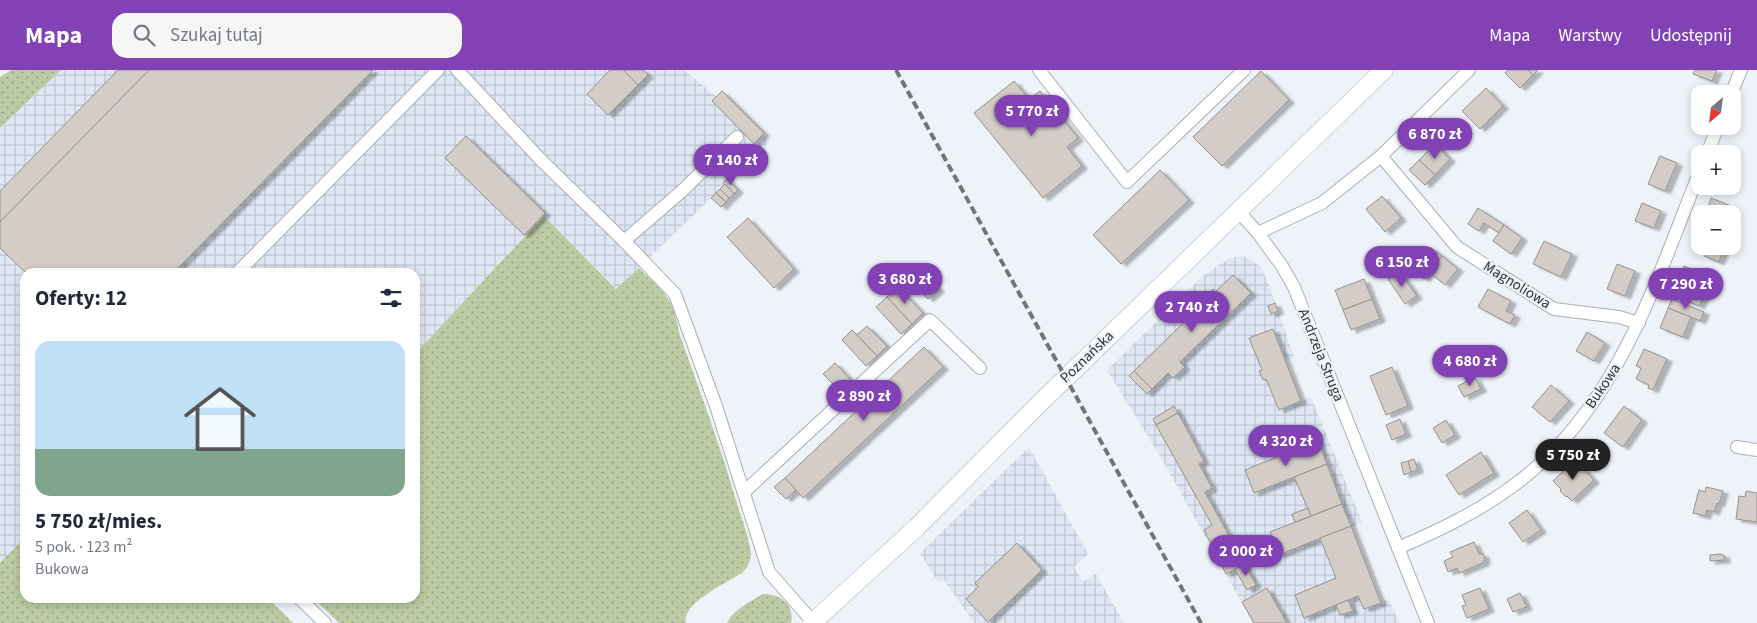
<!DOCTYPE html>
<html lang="pl">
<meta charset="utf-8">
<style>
:root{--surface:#fff;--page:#f6f6f7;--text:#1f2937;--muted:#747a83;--line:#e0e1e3;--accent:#8241b5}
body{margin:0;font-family:"Source Sans 3",sans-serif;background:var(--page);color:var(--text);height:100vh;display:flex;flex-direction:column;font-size:19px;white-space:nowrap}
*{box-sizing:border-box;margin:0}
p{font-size:16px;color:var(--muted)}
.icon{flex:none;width:28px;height:28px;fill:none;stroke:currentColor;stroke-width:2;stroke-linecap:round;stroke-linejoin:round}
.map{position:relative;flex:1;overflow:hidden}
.side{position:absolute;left:20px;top:198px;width:400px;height:335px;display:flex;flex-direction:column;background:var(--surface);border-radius:15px;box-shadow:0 2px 8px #0003}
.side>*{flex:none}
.needle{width:32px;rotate:208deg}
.buttons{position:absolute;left:1691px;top:15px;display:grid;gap:10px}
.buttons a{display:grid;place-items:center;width:50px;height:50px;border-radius:10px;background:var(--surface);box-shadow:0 2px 8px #0003;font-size:25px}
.price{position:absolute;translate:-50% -42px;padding:0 11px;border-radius:18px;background:var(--accent);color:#fff;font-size:16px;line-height:32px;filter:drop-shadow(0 1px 2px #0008)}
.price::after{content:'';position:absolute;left:50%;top:30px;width:15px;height:11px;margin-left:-8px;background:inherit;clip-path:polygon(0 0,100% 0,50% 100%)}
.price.current{background:#222;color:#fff}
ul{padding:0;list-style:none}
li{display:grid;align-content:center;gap:10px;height:265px;padding:0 15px}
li+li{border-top:1px solid var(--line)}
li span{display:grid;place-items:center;height:155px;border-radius:15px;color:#555}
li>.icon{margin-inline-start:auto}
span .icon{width:90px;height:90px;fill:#fffc;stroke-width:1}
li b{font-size:21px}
h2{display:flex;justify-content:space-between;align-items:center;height:60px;padding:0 15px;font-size:21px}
header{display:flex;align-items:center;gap:30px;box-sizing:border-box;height:70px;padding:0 25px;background:var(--accent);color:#fff}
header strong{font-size:24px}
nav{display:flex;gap:28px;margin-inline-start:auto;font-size:18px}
.search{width:350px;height:45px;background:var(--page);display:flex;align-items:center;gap:12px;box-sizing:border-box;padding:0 18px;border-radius:15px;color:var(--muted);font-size:19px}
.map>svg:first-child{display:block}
.industrial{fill:url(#industrial-grid)}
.grass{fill:url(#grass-dots)}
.building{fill:#d3ccc7;stroke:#97918c;filter:url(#shadow)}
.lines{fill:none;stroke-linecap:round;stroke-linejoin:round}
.minor-casing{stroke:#abafb5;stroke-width:14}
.secondary-casing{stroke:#abafb5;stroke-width:19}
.minor{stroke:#fff;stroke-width:12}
.secondary{stroke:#fff;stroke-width:18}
.rail{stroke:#727578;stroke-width:4;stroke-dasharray:8 4;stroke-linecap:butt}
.labels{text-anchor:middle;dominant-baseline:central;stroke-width:4.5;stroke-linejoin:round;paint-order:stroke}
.street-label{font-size:15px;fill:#323436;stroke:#eef3f9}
</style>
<header>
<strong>Mapa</strong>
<div class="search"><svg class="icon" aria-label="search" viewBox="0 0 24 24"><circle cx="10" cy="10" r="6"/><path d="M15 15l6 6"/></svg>Szukaj tutaj</div>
<nav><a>Mapa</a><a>Warstwy</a><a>Udostępnij</a></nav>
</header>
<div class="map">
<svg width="1757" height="553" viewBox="0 0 1757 553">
<defs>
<pattern id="industrial-grid" width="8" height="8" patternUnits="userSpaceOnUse" patternTransform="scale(1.25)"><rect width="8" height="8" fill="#dee7f3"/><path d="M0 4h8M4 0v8" fill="none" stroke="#bfc7d1"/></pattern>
<pattern id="grass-dots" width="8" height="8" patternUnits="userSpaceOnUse" patternTransform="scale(1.25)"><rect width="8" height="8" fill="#bdcba4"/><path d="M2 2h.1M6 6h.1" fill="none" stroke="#9aa686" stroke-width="1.8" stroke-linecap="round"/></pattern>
<filter id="shadow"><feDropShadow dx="5.5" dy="3" stdDeviation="1" flood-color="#0004"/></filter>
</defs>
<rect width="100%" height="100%" fill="#eef3f9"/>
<g class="industrial">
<path d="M61,0H684L770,71L617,219L544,147L415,284V202H25V467L0,493V58Z"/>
<path d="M1242,186L1248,188L1261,197L1269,215L1294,287L1286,291L1301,331L1311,327L1362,452L1352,457L1381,532L1389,529L1399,553H1253L1163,391L1107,300L1204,205L1230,188Z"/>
<path d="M1029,377L1088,484L1074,497L1083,511L1096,504L1124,553H974L944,510L938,512L920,483Z"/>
</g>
<g class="grass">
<path d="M11,0H61L0,58V7Z"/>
<path d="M544,146L616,219L639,198C650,210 667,222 673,238C677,249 678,261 682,271C702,327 722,381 738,437C742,449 751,474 751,485C751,491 747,498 743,502C729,512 681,533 686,553H339L313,528H415V284Z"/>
<path d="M25,467V528H268L293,553H0V493Z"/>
<path d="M763,524C780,524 795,534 791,553H727C733,540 751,531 763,524Z"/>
</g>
<g class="building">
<path d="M118,0H149L0,152V121Z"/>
<path d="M149,0H373L174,202H25L0,178V152Z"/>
<path d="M610,0H623L638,15L608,45L587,24Z"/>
<path d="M623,0H643L648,5L638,15Z"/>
<path d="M1508,0H1528L1533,5L1520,18L1505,3Z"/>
<path d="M1528,0H1538L1533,5Z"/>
<path d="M1695,0H1717L1712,11L1693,4Z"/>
<path d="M1261,1L1289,30L1222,96L1193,67Z"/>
<path d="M1014,11L1029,29L1040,21L1078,68L1067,77L1082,96L1043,128L974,43Z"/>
<path d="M1486,18L1503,36L1480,59L1462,41Z"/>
<path d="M722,21L764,63L754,74L712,31Z"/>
<path d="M466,66L545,143L524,165L445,88Z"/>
<path d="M1435,74L1450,89L1435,105L1419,90Z"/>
<path d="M1660,86L1677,93L1665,121L1648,114Z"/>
<path d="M1419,90L1435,105L1425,115L1409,100Z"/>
<path d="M1160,100L1189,130L1121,194L1093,165Z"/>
<path d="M727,109L738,120L734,124L723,113Z"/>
<path d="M725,114L734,124L729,128L720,119Z"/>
<path d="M720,119L729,128L726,132L716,123Z"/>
<path d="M716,123L726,132L721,137L711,128Z"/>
<path d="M1382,126L1401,148L1385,162L1366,139Z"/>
<path d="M1711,128L1731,136L1728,144H1706Z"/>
<path d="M1642,133L1661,141L1654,158L1635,151Z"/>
<path d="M1478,138L1504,155L1499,163L1484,153L1479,161L1468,154Z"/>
<path d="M748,148L794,199L774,218L727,167Z"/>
<path d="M1504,155L1522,168L1511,184L1493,171Z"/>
<path d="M1544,171L1572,184L1561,207L1533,194Z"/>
<path d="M1707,176L1723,181L1719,192L1704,186Z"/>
<path d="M1430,177L1442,186L1424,209L1412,200Z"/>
<path d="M1442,186L1458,199L1445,215L1429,202Z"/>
<path d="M1617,194L1635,201L1625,226L1607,219Z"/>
<path d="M1684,196L1704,204L1697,223L1677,215L1679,209L1676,208L1678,201L1682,202Z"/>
<path d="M919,197L939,219L928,229L908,208Z"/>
<path d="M1399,201L1417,226L1405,234L1388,209Z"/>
<path d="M1233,205L1251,223L1180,292L1185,297L1173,308L1168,303L1152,319L1134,301L1211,226L1208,223L1213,219L1215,222Z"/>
<path d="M1364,209L1372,229L1343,240L1335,220Z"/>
<path d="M1677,215L1704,226L1699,236L1673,225Z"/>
<path d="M898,217L923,243L912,254L887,227Z"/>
<path d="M1488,219L1511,231L1506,241L1515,245L1510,254L1478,237Z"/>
<path d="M887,227L912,254L901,264L876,237Z"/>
<path d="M1372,229L1380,249L1351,260L1343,240Z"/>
<path d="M1672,229L1704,242L1700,251L1668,238Z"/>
<path d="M1275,233L1278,241L1271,244L1268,236Z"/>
<path d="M1668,238L1691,247L1683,267L1660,258Z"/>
<path d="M867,256L887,276L877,286L857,265Z"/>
<path d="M1273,259L1301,331L1279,340L1266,309L1263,310L1259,301L1262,300L1249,268Z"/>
<path d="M852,260L877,286L866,296L842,270Z"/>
<path d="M1587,262L1605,273L1594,291L1576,281Z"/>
<path d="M924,277L943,297L803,428L785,408Z"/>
<path d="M1644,279L1667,289L1653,320L1648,318L1649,315L1636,309L1641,298L1636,296Z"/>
<path d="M835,293L850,309L839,320L823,304Z"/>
<path d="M1392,297L1408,336L1386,345L1370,306Z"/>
<path d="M1134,301L1152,319L1147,324L1129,306Z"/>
<path d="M1475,307L1481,319L1464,327L1458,316Z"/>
<path d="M1551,315L1569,331L1550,352L1532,337Z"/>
<path d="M1174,336L1178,343L1156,355L1153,349Z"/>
<path d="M1624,336L1642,350L1623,377L1604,363Z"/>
<path d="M1178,343L1204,391L1199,394L1212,418L1205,422L1245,495L1226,504L1204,460L1212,455L1156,355Z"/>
<path d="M1400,349L1406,364L1392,370L1386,355Z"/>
<path d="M1446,350L1455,365L1442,373L1433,358Z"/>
<path d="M1318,371L1327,394L1254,423L1245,400L1277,387L1274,381L1283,377L1286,384Z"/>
<path d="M1481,382L1494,403L1459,425L1446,405Z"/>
<path d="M1414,389L1418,400L1411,402L1408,391Z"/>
<path d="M1575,390L1594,410L1572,431L1567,426L1566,427L1560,421L1561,419L1553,411Z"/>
<path d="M1408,391L1411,402L1404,405L1401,393Z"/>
<path d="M1327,394L1342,434L1311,446L1294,407Z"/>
<path d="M785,408L796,420L786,429L774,417Z"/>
<path d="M1706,417L1723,421L1719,434L1717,433L1714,442L1707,440L1705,446L1693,443L1699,420L1705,422Z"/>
<path d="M1746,421L1757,423V452L1736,449L1739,426L1745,427Z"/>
<path d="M1342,434L1351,456L1279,485L1270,462Z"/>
<path d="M1308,438L1311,446L1295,452L1292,444Z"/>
<path d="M1527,440L1541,460L1523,472L1509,453Z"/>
<path d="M1351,456L1381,533L1364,539L1358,526L1304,548L1295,525L1336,508L1320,468Z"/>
<path d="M1474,472L1479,484H1483L1485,489L1483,493L1459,503L1457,498L1448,502L1444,491L1453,487L1450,482Z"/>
<path d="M1017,473L1042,500L988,552L966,529L978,517L975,513Z"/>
<path d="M1721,484V485H1724L1725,490L1710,491V485Z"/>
<path d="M1245,495L1256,515L1247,520L1235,499Z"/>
<path d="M1267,518L1287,553H1254L1242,532Z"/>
<path d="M1480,518L1489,539L1467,548L1462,536L1466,535L1462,525Z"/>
<path d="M1520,523L1527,537L1513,542L1507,529Z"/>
<path d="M1348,530L1353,541L1340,545L1336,535Z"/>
</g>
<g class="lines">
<g class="minor-casing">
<g id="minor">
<path d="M457,0L540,89L624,171L675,224L716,336L769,502L813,552"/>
<path d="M1039,0L1127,112L1244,0"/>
<path d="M1731,24L1741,0"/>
<path d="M1707,84L1718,56"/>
<path d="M1381,86L1457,177L1554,239L1619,247L1639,253"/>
<path d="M1238,141L1258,163L1322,133L1381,86L1469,0"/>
<path d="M1258,163L1282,196L1294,217L1428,553"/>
<path d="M624,171L682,121L737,67"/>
<path d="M238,202L438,0"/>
<path d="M1737,377L1757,380"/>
<path d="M744,422L930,250L980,298"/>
<path d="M1398,478C1440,460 1480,441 1517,413C1618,337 1655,213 1700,101"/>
<path d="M299,528L325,553"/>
</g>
</g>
<g class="secondary-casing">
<path id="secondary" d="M812,553L917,457L1038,335L1384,0"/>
</g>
<use href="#minor" class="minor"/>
<use href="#secondary" class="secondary"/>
<path class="rail" d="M896,0L1201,553"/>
</g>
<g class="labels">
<g class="street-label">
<text transform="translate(1517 215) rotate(32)">Magnoliowa</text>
<text transform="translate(1321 285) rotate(68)">Andrzeja Struga</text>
<text transform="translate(1087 287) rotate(-44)">Poznańska</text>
<text transform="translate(1603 316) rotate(-56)">Bukowa</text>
</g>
</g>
</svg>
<div class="buttons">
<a><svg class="needle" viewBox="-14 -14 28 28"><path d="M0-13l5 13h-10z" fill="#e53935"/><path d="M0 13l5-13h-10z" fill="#747a83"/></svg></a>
<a>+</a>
<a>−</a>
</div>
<b class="price" style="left:1032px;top:67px">5 770 zł</b>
<b class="price" style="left:1435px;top:90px">6 870 zł</b>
<b class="price" style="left:731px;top:116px">7 140 zł</b>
<b class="price" style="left:1402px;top:218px">6 150 zł</b>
<b class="price" style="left:905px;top:235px">3 680 zł</b>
<b class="price" style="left:1686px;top:240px">7 290 zł</b>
<b class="price" style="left:1192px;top:263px">2 740 zł</b>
<b class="price" style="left:1470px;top:317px">4 680 zł</b>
<b class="price" style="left:864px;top:352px">2 890 zł</b>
<b class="price" style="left:1286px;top:397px">4 320 zł</b>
<b class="price current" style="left:1573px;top:411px">5 750 zł</b>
<b class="price" style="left:1246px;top:507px">2 000 zł</b>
<section class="side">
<h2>Oferty: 12<svg class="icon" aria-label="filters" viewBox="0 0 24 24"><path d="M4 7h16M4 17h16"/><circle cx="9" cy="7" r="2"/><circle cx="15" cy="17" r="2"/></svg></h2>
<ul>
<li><span style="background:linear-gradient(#bfe0f5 70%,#7fa58c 0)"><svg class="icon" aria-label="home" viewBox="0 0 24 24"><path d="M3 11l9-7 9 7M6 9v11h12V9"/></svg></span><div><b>5 750 zł/mies.</b><p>5 pok. · 123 m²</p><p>Bukowa</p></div></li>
</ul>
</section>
</div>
